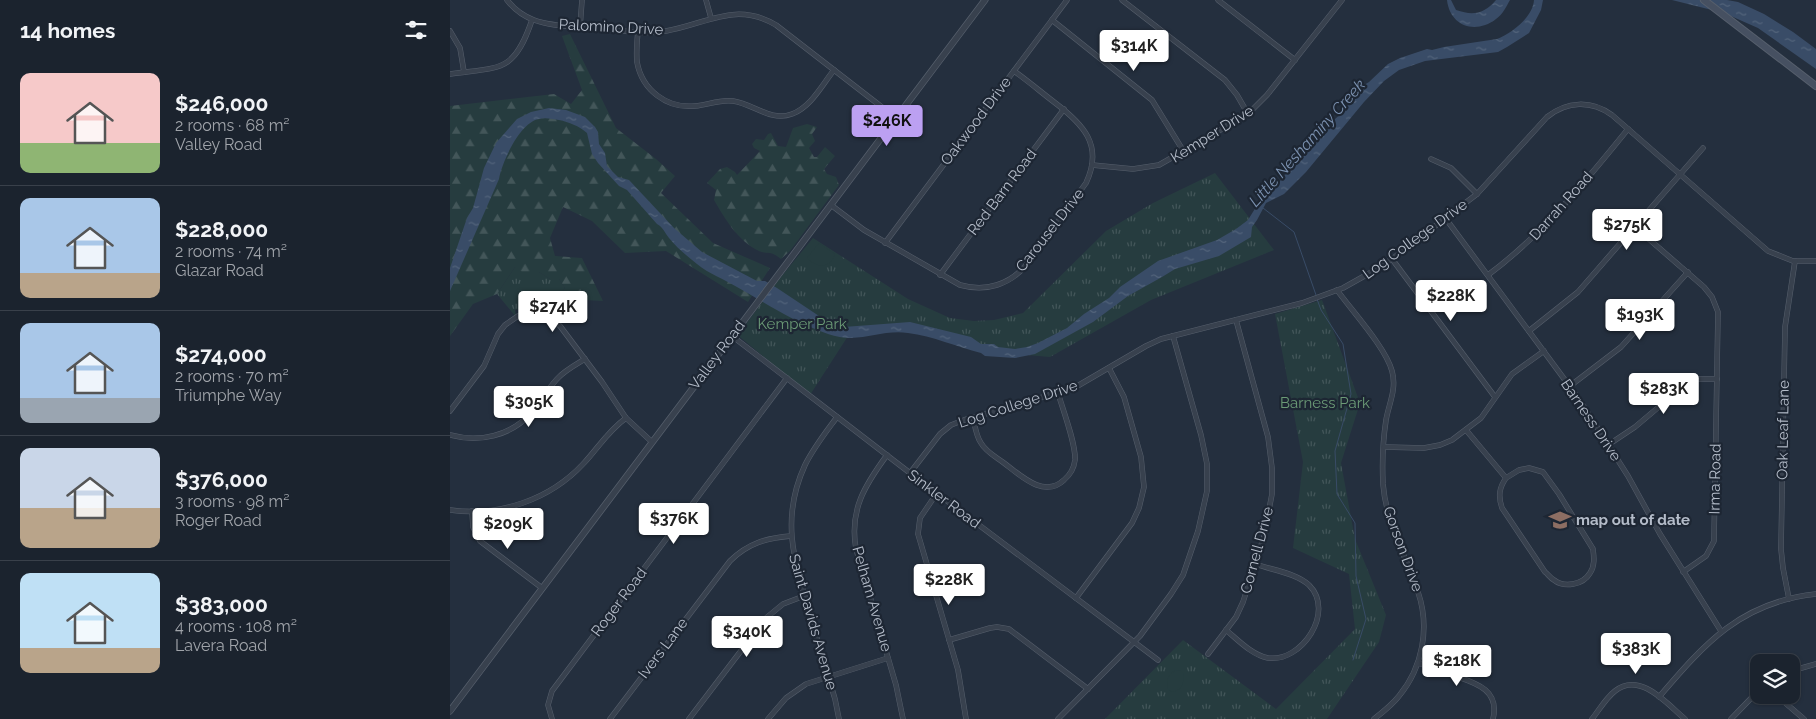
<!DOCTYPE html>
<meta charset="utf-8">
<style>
:root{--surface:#1b232e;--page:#242b36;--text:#f1f3f6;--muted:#a0a4aa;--line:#39404a;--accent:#bca0f2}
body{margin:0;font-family:Raleway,sans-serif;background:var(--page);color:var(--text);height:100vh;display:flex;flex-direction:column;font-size:19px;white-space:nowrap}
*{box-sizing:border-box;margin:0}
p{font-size:16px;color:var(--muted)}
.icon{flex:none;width:28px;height:28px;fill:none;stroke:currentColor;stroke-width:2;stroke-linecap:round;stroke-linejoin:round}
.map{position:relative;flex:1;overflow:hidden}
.drawer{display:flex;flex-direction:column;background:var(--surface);width:450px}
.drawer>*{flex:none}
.buttons{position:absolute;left:1300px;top:654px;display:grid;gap:10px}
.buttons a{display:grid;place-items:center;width:50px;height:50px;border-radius:10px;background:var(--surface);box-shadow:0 1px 4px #0004,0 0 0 1px var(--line);font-size:25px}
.price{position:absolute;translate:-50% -42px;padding:0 11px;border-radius:5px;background:#fff;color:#222;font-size:16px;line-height:32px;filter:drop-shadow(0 1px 2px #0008)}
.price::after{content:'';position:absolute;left:50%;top:30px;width:15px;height:11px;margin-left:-8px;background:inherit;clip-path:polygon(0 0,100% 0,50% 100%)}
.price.on{background:var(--accent);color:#111}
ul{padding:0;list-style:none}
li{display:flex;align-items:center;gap:15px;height:125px;padding:0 20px}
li+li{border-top:1px solid var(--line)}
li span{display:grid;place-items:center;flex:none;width:140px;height:100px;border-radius:10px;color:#555}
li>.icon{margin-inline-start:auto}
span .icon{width:60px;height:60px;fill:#fffc;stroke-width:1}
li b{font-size:21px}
h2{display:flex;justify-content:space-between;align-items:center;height:60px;padding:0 20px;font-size:21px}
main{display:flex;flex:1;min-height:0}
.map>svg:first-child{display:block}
.grass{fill:url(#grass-tufts)}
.forest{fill:url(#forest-firs)}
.pitch{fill:#263c3f}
.water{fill:url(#water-ripples)}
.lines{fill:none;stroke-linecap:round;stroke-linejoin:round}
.stream{stroke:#394c67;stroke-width:1}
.minor-casing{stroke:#565f6c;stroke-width:5.5}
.tertiary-casing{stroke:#565f6c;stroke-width:7}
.secondary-casing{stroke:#565f6c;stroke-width:8}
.minor{stroke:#38414e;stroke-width:4.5}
.tertiary{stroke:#38414e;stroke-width:5.5}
.secondary{stroke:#465061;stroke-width:6}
.labels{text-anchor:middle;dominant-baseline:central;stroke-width:4.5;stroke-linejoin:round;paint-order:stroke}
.street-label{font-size:15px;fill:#b4bcc9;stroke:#1d2633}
.park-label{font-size:15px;fill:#6b9a76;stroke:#1d2633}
.poi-label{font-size:15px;font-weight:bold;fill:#b4bcc9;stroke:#1d2633;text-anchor:start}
.water-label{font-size:16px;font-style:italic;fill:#7c92b1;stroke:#1d2633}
</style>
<main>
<section class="drawer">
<h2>14 homes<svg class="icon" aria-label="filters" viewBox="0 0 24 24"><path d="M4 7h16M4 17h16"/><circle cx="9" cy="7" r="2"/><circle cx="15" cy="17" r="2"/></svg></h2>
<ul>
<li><span style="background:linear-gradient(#f6c9c9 70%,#8fb573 0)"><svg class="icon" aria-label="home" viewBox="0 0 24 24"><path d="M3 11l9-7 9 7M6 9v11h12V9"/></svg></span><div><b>$246,000</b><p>2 rooms · 68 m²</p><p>Valley Road</p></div></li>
<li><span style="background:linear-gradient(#a9c7e8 75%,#b9a48a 0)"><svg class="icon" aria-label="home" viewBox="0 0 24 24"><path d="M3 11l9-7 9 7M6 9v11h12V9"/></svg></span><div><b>$228,000</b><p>2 rooms · 74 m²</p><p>Glazar Road</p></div></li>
<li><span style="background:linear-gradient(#a9c7e8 75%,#9aa5b1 0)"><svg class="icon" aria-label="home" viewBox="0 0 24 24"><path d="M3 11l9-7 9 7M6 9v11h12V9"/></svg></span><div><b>$274,000</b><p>2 rooms · 70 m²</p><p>Triumphe Way</p></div></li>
<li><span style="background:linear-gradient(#c9d6e8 60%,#b9a48a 0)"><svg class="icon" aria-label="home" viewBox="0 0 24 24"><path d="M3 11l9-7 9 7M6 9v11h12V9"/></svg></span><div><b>$376,000</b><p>3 rooms · 98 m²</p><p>Roger Road</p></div></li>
<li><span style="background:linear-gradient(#bfe0f5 75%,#b9a48a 0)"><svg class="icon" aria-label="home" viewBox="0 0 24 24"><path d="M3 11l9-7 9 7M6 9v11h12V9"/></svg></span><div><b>$383,000</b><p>4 rooms · 108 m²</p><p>Lavera Road</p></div></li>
</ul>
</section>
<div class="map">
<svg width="1366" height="719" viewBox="0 0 1366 719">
<defs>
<pattern id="grass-tufts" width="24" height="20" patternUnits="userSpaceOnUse" patternTransform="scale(1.25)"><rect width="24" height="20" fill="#263c3f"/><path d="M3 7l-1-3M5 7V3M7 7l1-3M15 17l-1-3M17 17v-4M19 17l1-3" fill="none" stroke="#435659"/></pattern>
<pattern id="forest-firs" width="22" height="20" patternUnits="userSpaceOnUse" patternTransform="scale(1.25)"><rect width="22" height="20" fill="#263c3f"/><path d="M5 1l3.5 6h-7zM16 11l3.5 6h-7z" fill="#435659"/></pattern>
<pattern id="water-ripples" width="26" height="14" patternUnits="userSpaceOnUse" patternTransform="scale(1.25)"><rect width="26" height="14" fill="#394c67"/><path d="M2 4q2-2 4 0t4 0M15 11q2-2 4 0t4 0" fill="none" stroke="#53647b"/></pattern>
</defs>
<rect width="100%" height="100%" fill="#242f3e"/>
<g class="grass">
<path d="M765,173L824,250L701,300L600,357L542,352L453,330L398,336L360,395L290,337L291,331L326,283L363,238L458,299L500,318L524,321L544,320L573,313L656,231L703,203Z"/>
<path d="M65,267L89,272L100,279H109L115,288L111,293L115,299L104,312L90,308H75L65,310L66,317L47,294Z"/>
<path d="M872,300L910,403L891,463L905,539L936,615L929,642L877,719H655L733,640L826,709L905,629L899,574L843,548L853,462L825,314Z"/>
</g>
<g class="forest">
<path d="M120,34L166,128L206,159L225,176L211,193L263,243L320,268L298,302L216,251L175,253L142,221L113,207L100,238L105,256L132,258L153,301L115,299L111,293L115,288L109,279H100L89,272L82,279L65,267L47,294L23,304L0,336V106L104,94L121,104L132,90L112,36Z"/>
<path d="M357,124L367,127L362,134L365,141L359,148L364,157H367L375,147L385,156L374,169L377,174L386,177L389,185L340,251L331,259C320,250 319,255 309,251C288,241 275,219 264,200L266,190L257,183L270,169L277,167L285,172L287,175L310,151L304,148L302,144L306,139L314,140L318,134L321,133L328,146L336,147L343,128Z"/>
</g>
<g class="pitch">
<path d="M369,243L385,254C380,269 367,268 357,258Z"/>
<path d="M727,670L731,671L733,673C734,683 733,690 722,692L718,689C715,681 719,673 727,670Z"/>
</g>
<g class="water">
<path d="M997,0H1001L1006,10C1023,16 1034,14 1046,0H1060C1056,7 1053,14 1046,19C1025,35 1000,26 997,0Z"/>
<path d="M1084,0H1093L1091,10L1079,33L1057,47L1048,52L975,61L949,70L934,81L914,102L856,172L834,194L816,203L807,220L802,227L801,237L769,256L725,269L712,277L678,296L643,322L585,354L565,358L535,356L531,353C507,347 483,336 458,333C429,329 409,345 378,334C346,323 317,304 287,287C274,279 259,274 247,264C237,256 227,248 219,238C215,233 213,227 207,224L177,190L169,186L148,163L142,154L137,133C129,126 119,122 109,120C103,119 95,117 89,119C70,122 52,162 49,179L0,291V268L17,218L23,208L34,168L46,143L67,119L81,112L99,108L116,110L135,117L145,127L148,132L149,144L155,153L157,166L168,177L179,180L224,228L252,252L307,281H315L327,288L381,324L394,327L460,322L521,337L531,344H544L548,347L565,349L577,347L588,343L617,328L634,314L659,298L670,287L708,261L767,240L786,229L798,220L806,207L823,190L842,166H845L878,125L892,113L911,87L919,82L938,64L950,58L977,49L982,50L994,47L1047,39C1062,33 1083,17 1084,0Z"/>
<path d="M1222,0H1277L1288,2L1314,14L1343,32L1366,49V69L1308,28L1274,13Z"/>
</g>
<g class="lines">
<g class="stream">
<path d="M813,208L844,232L866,295"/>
<path d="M867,299L871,310L893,344L901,394L885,451L887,494L905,523L906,576L916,619L903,660"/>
</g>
<g class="minor-casing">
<g id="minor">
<path d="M57,0C64,9 73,16 84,20C103,27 125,26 144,28C168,30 193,35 216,31C257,24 285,1 326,25L446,118"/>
<path d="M256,0L261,18"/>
<path d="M672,0L775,80L787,95L798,114"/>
<path d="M768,0L845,60"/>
<path d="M602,20L702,100L734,152"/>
<path d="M130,27L132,0"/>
<path d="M0,31L10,48L14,72"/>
<path d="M188,31C187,41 186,52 187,62C192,90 217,109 245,106C258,105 270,99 283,101C304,104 320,122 342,114C361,107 372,85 384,70"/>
<path d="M0,74C51,67 64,73 82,20"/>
<path d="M981,159L1001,168L1027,194"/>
<path d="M642,165L683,169L709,165L798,114L817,95L892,0"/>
<path d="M381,205L414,230L510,285C536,292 560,285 577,264L636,183C654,145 633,124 604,102C591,92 578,81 564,71"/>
<path d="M996,219L1129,399L1178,476L1210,534L1271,631"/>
<path d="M1185,227L1254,287L1262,297L1268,312L1264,541L1256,556L1233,572"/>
<path d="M435,243L617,0"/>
<path d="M942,259L1045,397"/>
<path d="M490,275L614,109"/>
<path d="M1038,275C1092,235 1136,181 1178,129"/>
<path d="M887,290C902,311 936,348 942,371C947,389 939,403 936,420C933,440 932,464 933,484C936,523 956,556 968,592C980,627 973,667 949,696C942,705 933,712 924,719"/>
<path d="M1079,331L1128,292L1253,148"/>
<path d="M282,336L460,473L708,660"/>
<path d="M1120,386L1171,347L1238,272"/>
<path d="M0,411L34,366L48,334L55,325L68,316L79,313L89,314L98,317L110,326L152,382L176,418L202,442"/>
<path d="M387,417C376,432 364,447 355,465C331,517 343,558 359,610C367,640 376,669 385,699L389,719"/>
<path d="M523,417C525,426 526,436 531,443C536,452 546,457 554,463C570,475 594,499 614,480C620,475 624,468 625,460C626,444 613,410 608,393"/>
<path d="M1016,430L1056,478C1049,488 1048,496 1052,508L1095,572C1098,574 1100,578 1104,580C1114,588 1133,585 1140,573C1145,566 1144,557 1143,549L1109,494L1093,472L1079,468L1069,470L1056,478"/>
<path d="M0,435C29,443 61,436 81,413C90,402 97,390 107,379C114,371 125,365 135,359"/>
<path d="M1158,445L1185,427L1236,384L1247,379H1267"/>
<path d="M934,447L974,448L990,445L1002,440L1031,418L1062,374L1094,351"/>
<path d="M437,455C415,485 399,510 406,549L446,685L453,719"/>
<path d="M460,473L490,434L501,425L514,420L624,388L696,346L711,339L852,303L893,288L918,274L942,259L1027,194L1097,117C1117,101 1141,100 1162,115L1318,251L1343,261H1366"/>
<path d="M487,493L470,518L468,534L508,670L516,719"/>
<path d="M0,510C49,517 100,500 134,463C148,448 158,431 176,418"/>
<path d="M22,511L23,527L30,541L92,588"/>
<path d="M626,598L682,523L689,508L694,487L691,457L674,397L659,368"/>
<path d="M1339,599L1333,568L1331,549L1335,327L1345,261"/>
<path d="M776,630C788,640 802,655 818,658C851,663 886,612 859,585C846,573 822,570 805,564"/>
<path d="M499,640L540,628L547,627L559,629L638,689"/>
<path d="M758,654L786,617L793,602L814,536L822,494V468L818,437L786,320"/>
<path d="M968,663C980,667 992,671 1005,676C1026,683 1050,690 1043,719"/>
<path d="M1341,671L1366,664"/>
<path d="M1326,695L1354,719"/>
<path d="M1209,697C1255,643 1291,602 1366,594"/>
<path d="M102,719L98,705L102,691L337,378"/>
<path d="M160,719L280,561C298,543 317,538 341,536"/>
<path d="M239,719L316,618L333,604L354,596"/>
<path d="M318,719L336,698L356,684L438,658"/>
<path d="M608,719L690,636L721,594L733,575L748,531L757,491V464L751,435L723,336"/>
<path d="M1142,719C1149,710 1156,698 1165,691C1190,671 1217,704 1235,719"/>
<path d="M1281,719L1309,690"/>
</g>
</g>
<g class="tertiary-casing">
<path id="tertiary" d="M0,711L535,0"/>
</g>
<g class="secondary-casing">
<path id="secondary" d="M1254,0L1366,86"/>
</g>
<use href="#minor" class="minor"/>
<use href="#tertiary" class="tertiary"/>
<use href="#secondary" class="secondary"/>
</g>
<defs>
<g id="school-bare" transform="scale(1.725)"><path d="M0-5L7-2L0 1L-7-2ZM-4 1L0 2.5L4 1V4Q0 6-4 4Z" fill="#8d6e63" stroke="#1d2633" stroke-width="2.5" paint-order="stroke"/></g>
</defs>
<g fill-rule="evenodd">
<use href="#school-bare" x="1110" y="520"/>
</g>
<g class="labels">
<g class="street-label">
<text transform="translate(161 27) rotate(3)">Palomino Drive</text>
<text transform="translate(526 121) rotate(-53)">Oakwood Drive</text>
<text transform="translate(762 134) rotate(-32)">Kemper Drive</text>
<text transform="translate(552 192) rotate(-53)">Red Barn Road</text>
<text transform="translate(1111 206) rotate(-48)">Darrah Road</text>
<text transform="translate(600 230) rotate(-52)">Carousel Drive</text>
<text transform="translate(965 239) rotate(-36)">Log College Drive</text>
<text transform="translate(267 355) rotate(-53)">Valley Road</text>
<text transform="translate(568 404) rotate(-18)">Log College Drive</text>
<text transform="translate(1141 420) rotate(56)">Barness Drive</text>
<text transform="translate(1333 430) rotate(-89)">Oak Leaf Lane</text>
<text transform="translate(1265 479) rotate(-89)">Irma Road</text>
<text transform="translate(494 499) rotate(37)">Sinkler Road</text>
<text transform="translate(953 549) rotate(70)">Gorson Drive</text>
<text transform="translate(807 550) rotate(-75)">Cornell Drive</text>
<text transform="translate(422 599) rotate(74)">Pelham Avenue</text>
<text transform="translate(169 602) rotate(-53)">Roger Road</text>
<text transform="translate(363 622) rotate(74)">Saint Davids Avenue</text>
<text transform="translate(213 648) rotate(-53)">Ivers Lane</text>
</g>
<g class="park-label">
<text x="352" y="324">Kemper Park</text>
<text x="875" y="403">Barness Park</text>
</g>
<g class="poi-label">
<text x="1126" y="520">map out of date</text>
</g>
<g class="water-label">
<text transform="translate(857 143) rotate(-48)">Little Neshaminy Creek</text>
</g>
</g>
</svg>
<div class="buttons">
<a><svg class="icon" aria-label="layers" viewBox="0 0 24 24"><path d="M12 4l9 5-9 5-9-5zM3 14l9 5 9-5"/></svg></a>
</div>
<b class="price" style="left:684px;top:72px">$314K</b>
<b class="price on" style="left:437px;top:147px">$246K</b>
<b class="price" style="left:1177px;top:251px">$275K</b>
<b class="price" style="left:1001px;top:322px">$228K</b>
<b class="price" style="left:103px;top:333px">$274K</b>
<b class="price" style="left:1190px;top:341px">$193K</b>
<b class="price" style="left:1214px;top:415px">$283K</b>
<b class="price" style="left:79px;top:428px">$305K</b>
<b class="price" style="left:224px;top:545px">$376K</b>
<b class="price" style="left:58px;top:550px">$209K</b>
<b class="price" style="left:499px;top:606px">$228K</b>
<b class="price" style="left:297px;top:658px">$340K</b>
<b class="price" style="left:1186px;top:675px">$383K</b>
<b class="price" style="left:1007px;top:687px">$218K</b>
</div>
</main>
